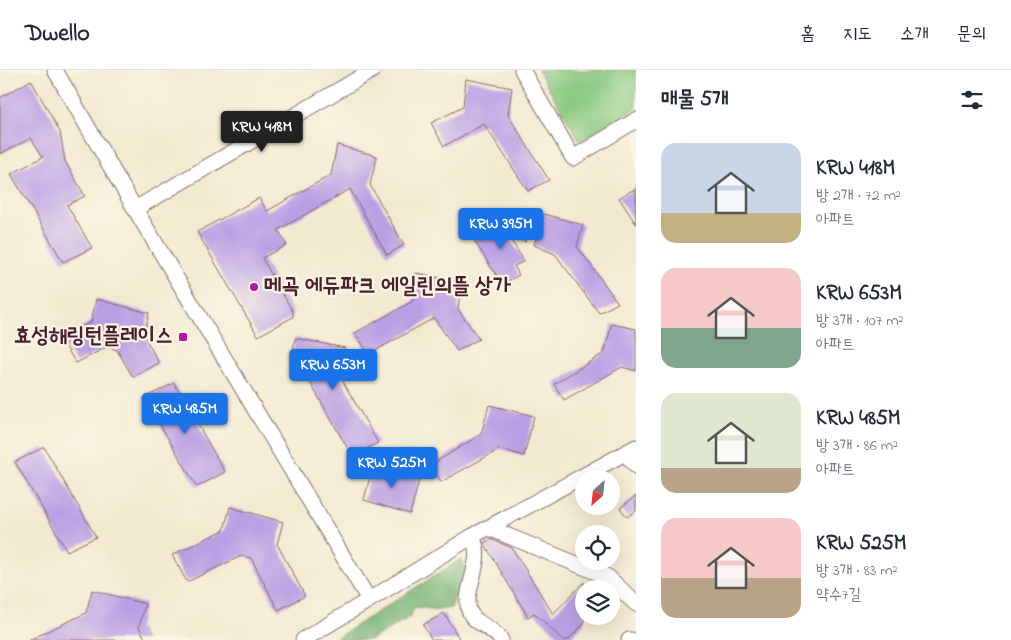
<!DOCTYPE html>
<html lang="ko">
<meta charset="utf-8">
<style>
:root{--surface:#fff;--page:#f6f6f7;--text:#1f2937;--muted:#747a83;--line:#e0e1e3;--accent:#1a73e8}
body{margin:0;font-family:"Indie Flower","Poor Story",sans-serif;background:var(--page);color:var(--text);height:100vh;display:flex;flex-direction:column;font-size:19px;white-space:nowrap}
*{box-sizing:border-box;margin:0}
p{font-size:16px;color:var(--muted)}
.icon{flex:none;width:28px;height:28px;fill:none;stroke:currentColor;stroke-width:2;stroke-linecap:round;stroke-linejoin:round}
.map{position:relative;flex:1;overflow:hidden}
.details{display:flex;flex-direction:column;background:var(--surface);width:375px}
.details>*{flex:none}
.needle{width:32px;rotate:207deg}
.buttons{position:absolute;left:575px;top:400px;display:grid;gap:10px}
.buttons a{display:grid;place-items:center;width:45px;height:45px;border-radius:50%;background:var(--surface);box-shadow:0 5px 20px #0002;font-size:25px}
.price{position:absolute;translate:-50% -42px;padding:0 11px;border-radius:5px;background:var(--accent);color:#fff;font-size:16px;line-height:32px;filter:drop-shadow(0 1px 2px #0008)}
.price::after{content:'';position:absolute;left:50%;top:30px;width:15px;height:11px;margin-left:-8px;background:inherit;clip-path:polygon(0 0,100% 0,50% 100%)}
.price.current{background:#222;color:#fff}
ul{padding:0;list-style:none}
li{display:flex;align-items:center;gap:15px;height:125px;padding:0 25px}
li span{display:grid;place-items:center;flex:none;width:140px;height:100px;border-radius:15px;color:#555}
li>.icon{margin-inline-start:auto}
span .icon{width:60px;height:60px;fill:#fffc;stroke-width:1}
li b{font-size:21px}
h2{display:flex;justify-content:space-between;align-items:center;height:60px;padding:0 25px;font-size:21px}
header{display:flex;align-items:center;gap:30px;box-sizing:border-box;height:70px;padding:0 25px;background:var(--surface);border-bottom:1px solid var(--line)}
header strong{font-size:24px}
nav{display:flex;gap:28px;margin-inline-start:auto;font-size:18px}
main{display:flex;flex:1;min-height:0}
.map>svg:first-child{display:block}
.green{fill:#8aca82;stroke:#6a7456}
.forest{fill:#6fae70;stroke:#5c664e}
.building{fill:#b9a0e5}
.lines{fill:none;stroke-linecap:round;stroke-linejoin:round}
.minor-casing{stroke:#856665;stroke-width:17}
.minor{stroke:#fff;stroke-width:15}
.poi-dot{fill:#b5179e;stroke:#fcf5e5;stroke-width:2}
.labels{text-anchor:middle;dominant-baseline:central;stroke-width:4.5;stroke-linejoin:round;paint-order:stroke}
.poi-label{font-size:22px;font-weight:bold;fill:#4a1f2b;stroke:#fcf5e5;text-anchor:start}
</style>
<header>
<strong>Dwello</strong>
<nav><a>홈</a><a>지도</a><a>소개</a><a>문의</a></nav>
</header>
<main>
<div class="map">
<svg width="636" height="570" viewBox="0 0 636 570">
<rect width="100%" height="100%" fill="#fcf5e5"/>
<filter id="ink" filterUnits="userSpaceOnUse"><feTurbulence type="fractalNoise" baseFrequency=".02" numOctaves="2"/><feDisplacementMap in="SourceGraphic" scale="10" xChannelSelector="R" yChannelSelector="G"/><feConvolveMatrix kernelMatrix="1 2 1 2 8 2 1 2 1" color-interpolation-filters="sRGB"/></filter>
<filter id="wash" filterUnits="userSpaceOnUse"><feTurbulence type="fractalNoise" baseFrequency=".0096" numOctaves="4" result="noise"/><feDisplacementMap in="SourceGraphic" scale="20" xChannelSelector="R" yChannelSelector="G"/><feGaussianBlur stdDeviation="1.12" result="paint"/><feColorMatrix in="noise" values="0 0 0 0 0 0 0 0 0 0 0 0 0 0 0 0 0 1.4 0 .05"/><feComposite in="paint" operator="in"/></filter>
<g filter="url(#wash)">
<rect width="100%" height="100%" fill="#f2ead0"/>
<path class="green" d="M538,0H636V39L580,71Z"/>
<path class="forest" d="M461,489L466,498L451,538L440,540L415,537L410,547L370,570H333Z"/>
<g id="blocks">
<g class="building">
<path d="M466,9L512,18L508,45L549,110L528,121L484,54L444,76L431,53L463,37Z"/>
<path d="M31,10L60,62L65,91L85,126L67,135L92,178L63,192L11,104L43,87L31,68L0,84V28Z"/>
<path d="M337,75L377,86L370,115L404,175L387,185L350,119L278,160L287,175L262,188L293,242V247L258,266L197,162L259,128L267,141L331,105Z"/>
<path d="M636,118V154L619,128Z"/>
<path d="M544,144L583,155L577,176L618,233L599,243L555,184L534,175Z"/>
<path d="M511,148L526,172L507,164L524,191L514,196L519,205L502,214L473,169Z"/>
<path d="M416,203L461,212L458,239L479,269L457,281L434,248L369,284L355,263L413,231Z"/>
<path d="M96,229L149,243L144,266L159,293L133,307L117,280L107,277L76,293L60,268L91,252Z"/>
<path d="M612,254L636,259V301L622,297L564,330L554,314L604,283Z"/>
<path d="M295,268L345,278L341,308L378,373L352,386L307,307L290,303Z"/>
<path d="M174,313L225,402L197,417L144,328Z"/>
<path d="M489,335L534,346L524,386L500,379L441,412L431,395L481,364Z"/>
<path d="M44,377L96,467L67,481L15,392Z"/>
<path d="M373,395L420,407L410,444L364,430Z"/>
<path d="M636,426V441L627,447L620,438Z"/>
<path d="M230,437L283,452L277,474L305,526L278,540L251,488L241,486L187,512L172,485L224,460Z"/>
<path d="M491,469L512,478L553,544L584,512V554L568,570H563L534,543L528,547L484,473Z"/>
<path d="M92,520L145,534L139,557L146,570H29L86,543Z"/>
<path d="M444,543L460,570H432L423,555Z"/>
</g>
</g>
</g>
<g filter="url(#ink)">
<use href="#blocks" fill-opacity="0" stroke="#856665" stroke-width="1"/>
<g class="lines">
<g class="minor-casing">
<g id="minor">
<path d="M55,0L135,139L369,530L303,570"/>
<path d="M522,0L573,88L636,50"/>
<path d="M135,139L373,0"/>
<path d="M625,383L636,396"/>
<path d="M489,458L608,507L636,534"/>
<path d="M471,467C486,485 466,514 468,535C469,554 492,555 501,570"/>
<path d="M369,530L471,467L636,377"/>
<path d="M629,570H632"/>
</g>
</g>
<use href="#minor" class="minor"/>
</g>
</g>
<g class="poi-dot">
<circle cx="254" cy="217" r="5"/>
<rect x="178" y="262" width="10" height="10" rx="2.5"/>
</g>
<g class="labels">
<g class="poi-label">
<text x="264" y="217">메곡 에듀파크 에일린의뜰 상가</text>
<text x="173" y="267" text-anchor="end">효성해링턴플레이스</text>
</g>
</g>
</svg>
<div class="buttons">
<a><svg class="needle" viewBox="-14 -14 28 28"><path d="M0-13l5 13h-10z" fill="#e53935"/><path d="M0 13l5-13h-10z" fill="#747a83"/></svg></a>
<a><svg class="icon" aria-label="locate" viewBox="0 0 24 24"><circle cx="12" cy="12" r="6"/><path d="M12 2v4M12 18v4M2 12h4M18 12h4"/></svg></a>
<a><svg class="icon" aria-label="layers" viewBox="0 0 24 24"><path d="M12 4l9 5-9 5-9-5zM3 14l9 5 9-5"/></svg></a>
</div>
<b class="price current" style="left:262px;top:83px">KRW 418M</b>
<b class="price" style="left:501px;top:180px">KRW 395M</b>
<b class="price" style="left:333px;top:321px">KRW 653M</b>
<b class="price" style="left:185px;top:365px">KRW 485M</b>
<b class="price" style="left:392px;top:419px">KRW 525M</b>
</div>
<section class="details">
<h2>매물 5개<svg class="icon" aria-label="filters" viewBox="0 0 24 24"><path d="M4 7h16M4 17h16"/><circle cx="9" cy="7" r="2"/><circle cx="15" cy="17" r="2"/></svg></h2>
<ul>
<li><span style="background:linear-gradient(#c9d6e8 70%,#c2b280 0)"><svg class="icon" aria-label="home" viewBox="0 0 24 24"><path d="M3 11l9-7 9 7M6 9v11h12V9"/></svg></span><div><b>KRW 418M</b><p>방 2개 · 72 m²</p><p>아파트</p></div></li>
<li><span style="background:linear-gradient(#f6c9c9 60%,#7fa58c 0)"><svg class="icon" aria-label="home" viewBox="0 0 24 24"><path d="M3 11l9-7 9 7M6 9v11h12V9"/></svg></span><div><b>KRW 653M</b><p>방 3개 · 107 m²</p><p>아파트</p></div></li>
<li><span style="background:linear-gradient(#dfe7d0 75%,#b9a48a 0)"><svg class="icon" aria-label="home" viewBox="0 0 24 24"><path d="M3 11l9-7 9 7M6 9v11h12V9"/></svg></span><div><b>KRW 485M</b><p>방 3개 · 86 m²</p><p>아파트</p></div></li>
<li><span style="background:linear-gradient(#f6c9c9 60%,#b9a48a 0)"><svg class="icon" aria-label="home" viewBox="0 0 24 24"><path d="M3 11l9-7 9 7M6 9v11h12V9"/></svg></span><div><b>KRW 525M</b><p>방 3개 · 83 m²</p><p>약수7길</p></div></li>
</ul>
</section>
</main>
